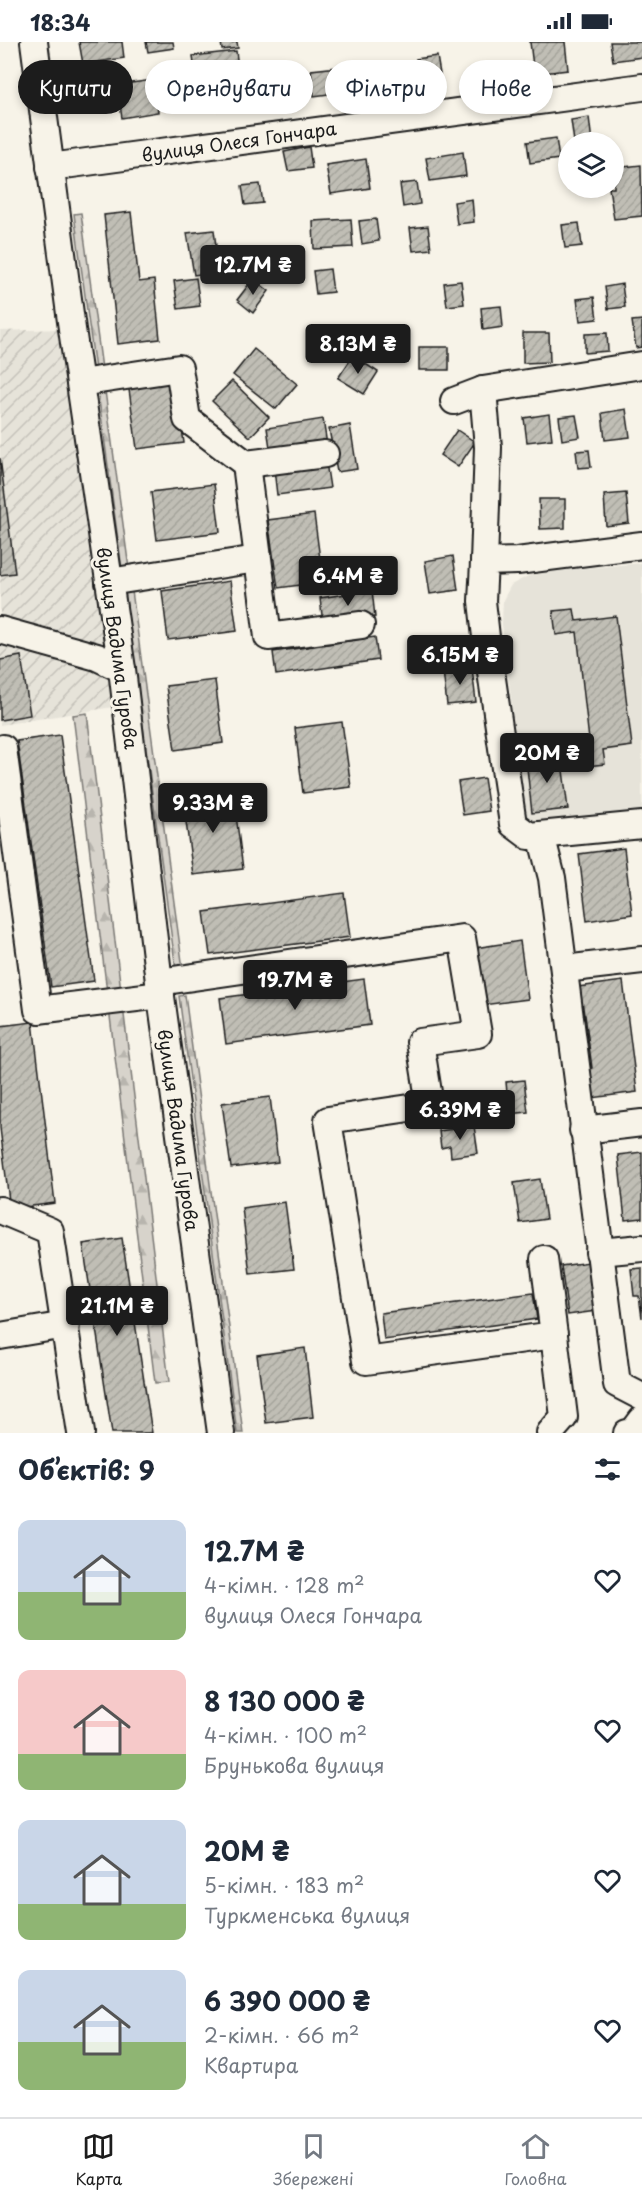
<!DOCTYPE html>
<html lang="uk">
<meta charset="utf-8">
<style>
:root{--surface:#fff;--page:#f2f2f3;--text:#1f2937;--muted:#747a83;--line:#e0e1e3;--accent:#1c1c1c}
body{margin:0;font-family:"Playpen Sans",sans-serif;background:var(--page);color:var(--text);height:100vh;display:flex;flex-direction:column;font-size:22px;white-space:nowrap}
*{box-sizing:border-box;margin:0}
p{font-size:20px;color:var(--muted)}
.icon{flex:none;width:33px;height:33px;fill:none;stroke:currentColor;stroke-width:2;stroke-linecap:round;stroke-linejoin:round}
.map{position:relative;height:1391px;overflow:hidden}
.details{display:flex;flex-direction:column;background:var(--surface);flex:1}
.details>*{flex:none}
.top-card{position:absolute;left:18px;top:18px;width:606px;height:54px;display:flex;gap:12px}
.tools{position:absolute;left:558px;top:90px;display:grid;gap:12px}
.tools a{display:grid;place-items:center;width:66px;height:66px;border-radius:50%;background:var(--surface);box-shadow:0 3px 9px #0003;font-size:30px}
.price{position:absolute;translate:-50% -51px;padding:0 14px;border-radius:6px;background:var(--accent);color:#fff;font-size:20px;line-height:39px;filter:drop-shadow(0 2px 3px #0008)}
.price::after{content:'';position:absolute;left:50%;top:36px;width:18px;height:14px;margin-left:-9px;background:inherit;clip-path:polygon(0 0,100% 0,50% 100%)}
.price.active{background:#222;color:#fff}
ul{padding:0;list-style:none}
li{display:flex;align-items:center;gap:18px;height:150px;padding:0 18px}
li span{display:grid;place-items:center;flex:none;width:168px;height:120px;border-radius:12px;color:#555}
li>.icon{margin-inline-start:auto}
span .icon{width:72px;height:72px;fill:#fffc;stroke-width:1}
li b{font-size:26px}
h2{display:flex;justify-content:space-between;align-items:center;height:72px;padding:0 18px;font-size:26px}
.chip{padding:0 21px;border-radius:27px;background:var(--surface);box-shadow:0 3px 9px #0003;font-size:21px;line-height:54px}
.chip.active{background:var(--accent);color:#fff}
.status{display:flex;justify-content:space-between;align-items:center;height:42px;padding:0 30px;background:var(--surface);direction:ltr}
.status svg{height:16px;fill:currentColor}
.tabs{display:flex;justify-content:space-around;align-items:center;height:84px;border-top:2px solid var(--line);background:var(--surface);font-size:16px;color:var(--muted)}
.tabs a{display:grid;justify-items:center;gap:3px}
.tabs .active{color:var(--accent)}
.map>svg:first-child{display:block}
.built{fill:#e6e3d9}
.industrial{fill:url(#industrial-furrows)}
.forest{fill:url(#forest-firs);stroke:#7a7874;stroke-width:1.5}
.building{fill:url(#building-hatch);stroke:#1c1c1c;stroke-width:1.5}
.lines{fill:none;stroke-linecap:round;stroke-linejoin:round}
.minor-casing{stroke:#1c1c1c;stroke-width:30}
.minor{stroke:#f7f3e8;stroke-width:26}
.labels{text-anchor:middle;dominant-baseline:central;stroke-width:6;stroke-linejoin:round;paint-order:stroke}
.street-label{font-size:18px;fill:#1c1c1c;stroke:#f7f3e8}
</style>
<div class="status"><b>18:34</b><svg viewBox="0 0 49 12"><path d="M0 12V9h3v3zM5 12V6h3v6zM10 12V3h3v9zM15 12V0h3v12zM26 1h20v11H26zM47 4h2v5h-2z"/></svg></div>
<div class="map">
<svg width="642" height="1391" viewBox="0 0 642 1391">
<defs>
<pattern id="industrial-furrows" width="10" height="10" patternUnits="userSpaceOnUse" patternTransform="scale(1.5)"><rect width="10" height="10" fill="#e6e3d9"/><path d="M-1 1l2-2M0 10L10 0M9 11l2-2" fill="none" stroke="#c5c2ba"/></pattern>
<pattern id="forest-firs" width="22" height="20" patternUnits="userSpaceOnUse" patternTransform="scale(1.5)"><rect width="22" height="20" fill="#d7d3cb"/><path d="M5 1l3.5 6h-7zM16 11l3.5 6h-7z" fill="#b8b5ae"/></pattern>
<pattern id="building-hatch" width="6" height="6" patternUnits="userSpaceOnUse" patternTransform="scale(1.5)"><rect width="6" height="6" fill="#c0beb5"/><path d="M-1 1l2-2M0 6l6-6M5 7l2-2" fill="none" stroke="#a4a39b"/></pattern>
</defs>
<rect width="100%" height="100%" fill="#f7f3e8"/>
<filter id="ink" filterUnits="userSpaceOnUse"><feTurbulence type="fractalNoise" baseFrequency=".0167" numOctaves="2"/><feDisplacementMap in="SourceGraphic" scale="12" xChannelSelector="R" yChannelSelector="G"/><feConvolveMatrix kernelMatrix="1 2 1 2 8 2 1 2 1" color-interpolation-filters="sRGB"/></filter>
<g filter="url(#ink)">
<path class="built" d="M642,521V770L526,782L502,582L503,558L511,543L528,534L553,529Z"/>
<path class="industrial" d="M60,287L113,665L0,683V289Z"/>
<g class="forest">
<path d="M81,171L183,927L176,928L74,172Z"/>
<path d="M87,671L169,1340L155,1341L73,673Z"/>
<path d="M185,953L243,1391H237L179,954Z"/>
</g>
<g class="building">
<path d="M79,0H122L124,16L83,22Z"/>
<path d="M146,0H173L174,6L148,10Z"/>
<path d="M221,0H237L238,6L222,8Z"/>
<path d="M530,0H565L568,28L534,32Z"/>
<path d="M610,0H642V15L613,19Z"/>
<path d="M236,9L241,50L198,55L193,14Z"/>
<path d="M437,14L440,32L419,35L416,17Z"/>
<path d="M356,23L359,48L314,54L311,28Z"/>
<path d="M153,38L158,70L122,76L117,43Z"/>
<path d="M589,75L592,100H574L571,78Z"/>
<path d="M556,96L559,117L530,121L527,100Z"/>
<path d="M309,105L312,126L288,129L284,110Z"/>
<path d="M463,110L466,134L430,139L426,116Z"/>
<path d="M366,117L370,146L331,152L326,123Z"/>
<path d="M641,123L642,174L614,177L609,146H614V126Z"/>
<path d="M417,140L420,162L403,165L400,142Z"/>
<path d="M260,142L263,161L245,163L242,144Z"/>
<path d="M472,157L474,180L457,182L454,160Z"/>
<path d="M131,170L139,240L154,238L160,297L118,302L104,173Z"/>
<path d="M351,177L353,205L314,207L313,179Z"/>
<path d="M376,177L379,199L362,202L359,179Z"/>
<path d="M579,181L582,204L565,206L562,183Z"/>
<path d="M428,184L431,207L413,209L410,186Z"/>
<path d="M214,188L219,229L194,233L187,191Z"/>
<path d="M330,227L333,250L316,252L313,229Z"/>
<path d="M196,236L200,264L178,267L174,239Z"/>
<path d="M253,237L269,249L253,271L237,258Z"/>
<path d="M461,239L464,262L447,264L444,241Z"/>
<path d="M622,242L625,265L608,267L605,245Z"/>
<path d="M594,255L597,277L580,279L577,257Z"/>
<path d="M501,264L503,285L483,288L481,266Z"/>
<path d="M642,278V305L636,306L632,279Z"/>
<path d="M523,291H549L550,320L523,321Z"/>
<path d="M607,291L608,309L585,311V292Z"/>
<rect x="419" y="305" width="30" height="23"/>
<path d="M254,307L297,342L276,367L233,333Z"/>
<path d="M353,314L378,330L364,352L338,336Z"/>
<path d="M175,334L184,401L137,407L128,340Z"/>
<path d="M232,339L269,375L250,395L212,359Z"/>
<path d="M626,367L630,395L605,398L602,371Z"/>
<path d="M549,372L552,397L527,400L524,376Z"/>
<path d="M576,373L580,395L562,398L559,375Z"/>
<path d="M323,377L327,403L271,412L267,386Z"/>
<path d="M350,383L357,427L337,430L329,387Z"/>
<path d="M457,388L475,400L458,425L440,413Z"/>
<path d="M589,408L591,425L578,426L576,409Z"/>
<path d="M0,416L15,531L0,533Z"/>
<path d="M326,420L330,446L277,453L274,427Z"/>
<path d="M214,442L220,490L157,498L151,450Z"/>
<path d="M626,451L629,481L606,484L604,453Z"/>
<path d="M539,457H565V486L540,487Z"/>
<path d="M314,472L323,540L278,546L268,478Z"/>
<path d="M453,514L458,548L430,552L425,519Z"/>
<path d="M230,539L237,589L168,598L162,549Z"/>
<path d="M372,548L375,575L323,582L320,556Z"/>
<path d="M574,567L576,579L616,574L632,704L603,708L605,722L577,725L573,700L589,698L577,590L556,593L553,569Z"/>
<path d="M375,595L378,618L276,633L273,610Z"/>
<path d="M21,614L30,673L0,678V618Z"/>
<path d="M472,626L476,660L447,663L443,629Z"/>
<path d="M215,638L223,701L175,708L166,644Z"/>
<path d="M342,680L351,745L303,751L295,686Z"/>
<path d="M60,693L94,939L51,945L17,699Z"/>
<path d="M561,713L568,767L532,771L526,717Z"/>
<path d="M484,736L489,769L463,773L458,740Z"/>
<path d="M233,750L243,827L193,833L183,757Z"/>
<path d="M624,806L632,872L587,879L579,812Z"/>
<path d="M344,851L350,895L210,913L204,870Z"/>
<path d="M520,899L528,957L483,963L475,906Z"/>
<path d="M364,937L370,983L226,1002L220,956Z"/>
<path d="M623,939L637,1050L592,1056L588,1027L592,1026L585,973H581L578,945Z"/>
<path d="M33,980L55,1161L10,1167L0,1086V984Z"/>
<path d="M524,1038L528,1070L509,1072L506,1040Z"/>
<path d="M270,1055L278,1120L231,1126L222,1061Z"/>
<path d="M474,1084L478,1111L451,1115L450,1104L441,1106L439,1089Z"/>
<path d="M642,1110V1176L625,1178L618,1113Z"/>
<path d="M540,1137L546,1177L520,1181L514,1141Z"/>
<path d="M285,1160L294,1227L250,1232L242,1166Z"/>
<path d="M122,1196L152,1391H112L83,1202Z"/>
<path d="M589,1220L596,1269L568,1273L561,1224Z"/>
<path d="M642,1226V1276L639,1254H634L631,1227Z"/>
<path d="M533,1251L537,1277L384,1298L381,1271Z"/>
<path d="M305,1306L313,1375L266,1381L257,1313Z"/>
</g>
<g class="lines">
<g class="minor-casing">
<g id="minor">
<path d="M34,0L72,287L122,627L159,940L221,1391"/>
<path d="M50,125L642,45"/>
<path d="M80,341L179,326L187,377L246,422L268,595L361,583"/>
<path d="M483,348L488,405L484,520"/>
<path d="M454,359L483,348L642,323"/>
<path d="M246,422L325,412"/>
<path d="M642,503L517,519L484,520L482,559L486,595L513,782L529,794L642,783"/>
<path d="M109,540L257,517"/>
<path d="M0,588L97,615L122,627"/>
<path d="M3,706L38,968L161,953"/>
<path d="M541,793L552,836L617,1342L642,1355"/>
<path d="M564,927L642,918"/>
<path d="M159,940L462,896L478,992L420,1000L430,1063L328,1078L366,1319L554,1293L544,1217"/>
<path d="M583,1088L642,1081"/>
<path d="M0,1168L50,1189L81,1391"/>
<path d="M599,1210L642,1206"/>
<path d="M0,1294L66,1283"/>
<path d="M550,1391L564,1375L554,1293"/>
<path d="M627,1391L633,1390L642,1378"/>
</g>
</g>
<use href="#minor" class="minor"/>
</g>
</g>
<g class="labels">
<g class="street-label">
<text transform="translate(239 99) rotate(-8)">вулиця Олеся Гончара</text>
<text transform="translate(118 606) rotate(82)">вулиця Вадима Гурова</text>
<text transform="translate(179 1088) rotate(82)">вулиця Вадима Гурова</text>
</g>
</g>
</svg>
<div class="tools">
<a><svg class="icon" aria-label="layers" viewBox="0 0 24 24"><path d="M12 4l9 5-9 5-9-5zM3 14l9 5 9-5"/></svg></a>
</div>
<b class="price active" style="left:253px;top:254px">12.7M ₴</b>
<b class="price" style="left:358px;top:333px">8.13M ₴</b>
<b class="price" style="left:348px;top:565px">6.4M ₴</b>
<b class="price" style="left:460px;top:644px">6.15M ₴</b>
<b class="price" style="left:547px;top:742px">20M ₴</b>
<b class="price" style="left:213px;top:792px">9.33M ₴</b>
<b class="price" style="left:295px;top:969px">19.7M ₴</b>
<b class="price" style="left:460px;top:1099px">6.39M ₴</b>
<b class="price" style="left:117px;top:1295px">21.1M ₴</b>
<div class="top-card">
<a class="chip active">Купити</a>
<a class="chip">Орендувати</a>
<a class="chip">Фільтри</a>
<a class="chip">Нове</a>
</div>
</div>
<section class="details">
<h2>Об’єктів: 9<svg class="icon" aria-label="filters" viewBox="0 0 24 24"><path d="M4 7h16M4 17h16"/><circle cx="9" cy="7" r="2"/><circle cx="15" cy="17" r="2"/></svg></h2>
<ul>
<li><span style="background:linear-gradient(#c9d6e8 60%,#8fb573 0)"><svg class="icon" aria-label="home" viewBox="0 0 24 24"><path d="M3 11l9-7 9 7M6 9v11h12V9"/></svg></span><div><b>12.7M ₴</b><p>4-кімн. · 128 m²</p><p>вулиця Олеся Гончара</p></div><svg class="icon" aria-label="heart" viewBox="0 0 24 24"><path d="M12 20l-8-8c-3-5 5-10 8-4 3-6 11-1 8 4z"/></svg></li>
<li><span style="background:linear-gradient(#f6c9c9 70%,#8fb573 0)"><svg class="icon" aria-label="home" viewBox="0 0 24 24"><path d="M3 11l9-7 9 7M6 9v11h12V9"/></svg></span><div><b>8 130 000 ₴</b><p>4-кімн. · 100 m²</p><p>Брунькова вулиця</p></div><svg class="icon" aria-label="heart" viewBox="0 0 24 24"><path d="M12 20l-8-8c-3-5 5-10 8-4 3-6 11-1 8 4z"/></svg></li>
<li><span style="background:linear-gradient(#c9d6e8 70%,#8fb573 0)"><svg class="icon" aria-label="home" viewBox="0 0 24 24"><path d="M3 11l9-7 9 7M6 9v11h12V9"/></svg></span><div><b>20M ₴</b><p>5-кімн. · 183 m²</p><p>Туркменська вулиця</p></div><svg class="icon" aria-label="heart" viewBox="0 0 24 24"><path d="M12 20l-8-8c-3-5 5-10 8-4 3-6 11-1 8 4z"/></svg></li>
<li><span style="background:linear-gradient(#c9d6e8 60%,#8fb573 0)"><svg class="icon" aria-label="home" viewBox="0 0 24 24"><path d="M3 11l9-7 9 7M6 9v11h12V9"/></svg></span><div><b>6 390 000 ₴</b><p>2-кімн. · 66 m²</p><p>Квартира</p></div><svg class="icon" aria-label="heart" viewBox="0 0 24 24"><path d="M12 20l-8-8c-3-5 5-10 8-4 3-6 11-1 8 4z"/></svg></li>
</ul>
</section>
<nav class="tabs">
<a class="active"><svg class="icon" aria-label="map" viewBox="0 0 24 24"><path d="M3 6l6-2 6 2 6-2v14l-6 2-6-2-6 2zM9 4v14M15 6v14"/></svg>Карта</a>
<a><svg class="icon" aria-label="saved" viewBox="0 0 24 24"><path d="M7 4h10v16l-5-4-5 4z"/></svg>Збережені</a>
<a><svg class="icon" aria-label="home" viewBox="0 0 24 24"><path d="M3 11l9-7 9 7M6 9v11h12V9"/></svg>Головна</a>
</nav>
